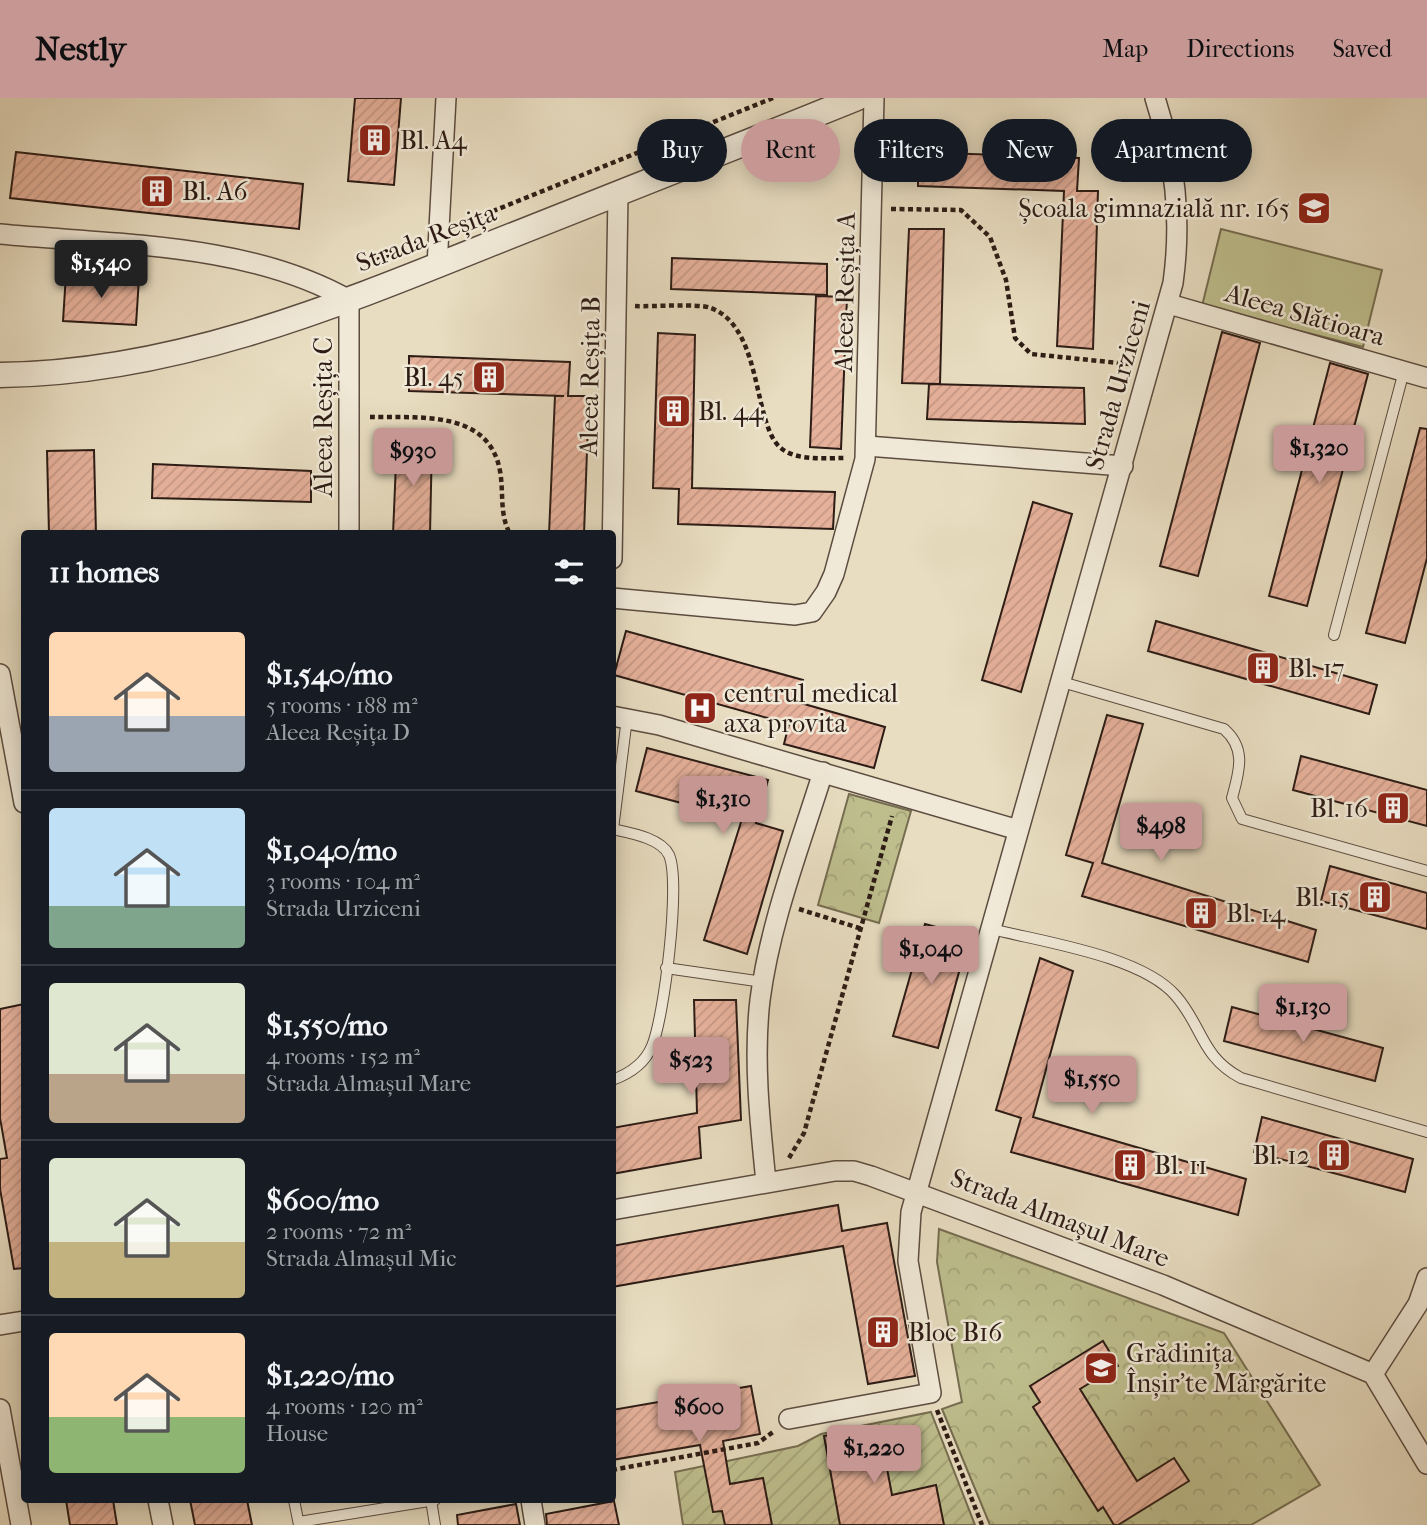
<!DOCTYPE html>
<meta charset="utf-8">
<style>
:root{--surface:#171b24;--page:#242831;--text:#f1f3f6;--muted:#9ea1a6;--line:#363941;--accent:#c59692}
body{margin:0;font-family:"IM FELL French Canon",serif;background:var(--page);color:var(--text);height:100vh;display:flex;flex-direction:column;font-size:26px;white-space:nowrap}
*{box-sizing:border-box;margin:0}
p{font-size:23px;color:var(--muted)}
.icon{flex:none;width:38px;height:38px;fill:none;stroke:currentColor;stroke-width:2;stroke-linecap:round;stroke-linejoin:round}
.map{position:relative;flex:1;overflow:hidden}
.side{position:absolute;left:21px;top:432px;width:595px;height:973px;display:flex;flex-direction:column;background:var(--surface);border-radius:7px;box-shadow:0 4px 18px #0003}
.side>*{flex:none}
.top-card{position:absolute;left:637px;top:21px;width:665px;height:63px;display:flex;gap:14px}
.price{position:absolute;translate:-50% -60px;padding:0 16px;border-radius:7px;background:var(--accent);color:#111;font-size:23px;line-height:46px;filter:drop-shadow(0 2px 4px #0008)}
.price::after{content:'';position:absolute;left:50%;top:42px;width:21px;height:16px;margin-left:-10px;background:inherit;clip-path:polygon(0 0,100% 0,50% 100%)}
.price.selected{background:#222;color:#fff}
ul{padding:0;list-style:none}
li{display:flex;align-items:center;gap:21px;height:175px;padding:0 28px}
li+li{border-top:2px solid var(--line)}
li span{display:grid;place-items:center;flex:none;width:196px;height:140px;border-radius:7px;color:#555}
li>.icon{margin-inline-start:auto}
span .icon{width:84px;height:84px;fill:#fffc;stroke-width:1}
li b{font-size:30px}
h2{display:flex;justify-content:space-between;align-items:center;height:84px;padding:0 28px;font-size:30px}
.tag{padding:0 24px;border-radius:32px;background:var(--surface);box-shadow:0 4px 18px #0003;font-size:24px;line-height:63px}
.tag.selected{background:var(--accent);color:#111}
header{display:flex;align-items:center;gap:42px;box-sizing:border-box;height:98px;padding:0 35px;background:var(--accent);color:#111}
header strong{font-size:33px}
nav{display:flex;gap:38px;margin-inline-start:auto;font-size:24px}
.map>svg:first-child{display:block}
.park{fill:url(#park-crowns);stroke:#766d51;stroke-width:2}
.garden{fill:url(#garden-furrows);stroke:#766d51;stroke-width:2}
.pitch{fill:#bebe8d;stroke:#766d51;stroke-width:2}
.building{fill:url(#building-hatch);stroke:#2d1c15;stroke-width:2}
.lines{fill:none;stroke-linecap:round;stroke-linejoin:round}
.service-casing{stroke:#5c4c40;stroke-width:12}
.minor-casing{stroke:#5c4c40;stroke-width:22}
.tertiary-casing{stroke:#5c4c40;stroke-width:27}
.path{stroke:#2d1c15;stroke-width:4.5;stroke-dasharray:5 3.5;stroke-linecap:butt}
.service{stroke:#f0e9d7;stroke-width:10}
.minor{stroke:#f0e9d7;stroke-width:19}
.tertiary{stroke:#f0e9d7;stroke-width:24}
.labels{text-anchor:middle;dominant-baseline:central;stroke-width:5;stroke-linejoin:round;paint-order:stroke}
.poi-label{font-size:26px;fill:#2d1c15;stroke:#f0e9d7;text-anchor:start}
.street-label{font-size:26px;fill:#2d1c15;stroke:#f0e9d7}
</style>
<header>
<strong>Nestly</strong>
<nav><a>Map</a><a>Directions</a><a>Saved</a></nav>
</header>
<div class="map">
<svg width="1427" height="1427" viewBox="0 0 1427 1427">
<defs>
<pattern id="park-crowns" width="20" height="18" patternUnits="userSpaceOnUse" patternTransform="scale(1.75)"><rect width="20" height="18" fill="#bebe8d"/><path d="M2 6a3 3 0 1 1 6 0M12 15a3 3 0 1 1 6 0" fill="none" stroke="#a4a379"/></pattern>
<pattern id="garden-furrows" width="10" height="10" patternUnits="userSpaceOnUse" patternTransform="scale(1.75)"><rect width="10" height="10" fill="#bebe8d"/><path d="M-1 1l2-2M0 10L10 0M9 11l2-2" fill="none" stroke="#a4a379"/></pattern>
<pattern id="building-hatch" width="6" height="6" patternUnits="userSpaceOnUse" patternTransform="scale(1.75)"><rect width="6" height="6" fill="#e6b19b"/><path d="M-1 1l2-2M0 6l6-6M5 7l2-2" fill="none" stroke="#c69885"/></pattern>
</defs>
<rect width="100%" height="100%" fill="#e8ddc1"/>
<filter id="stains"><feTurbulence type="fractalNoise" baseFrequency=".00286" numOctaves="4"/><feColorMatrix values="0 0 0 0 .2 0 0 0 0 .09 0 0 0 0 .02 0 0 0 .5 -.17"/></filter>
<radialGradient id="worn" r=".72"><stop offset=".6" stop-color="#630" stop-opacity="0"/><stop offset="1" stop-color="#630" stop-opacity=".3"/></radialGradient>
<g class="park">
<path d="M849,696L911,713L879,825L818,807Z"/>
<path d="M939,1131L1224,1235L1320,1387L1251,1427H990L942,1311L962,1304L937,1164Z"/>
</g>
<path class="garden" d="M931,1314L975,1427H683L675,1374L798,1348L821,1336Z"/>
<path class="pitch" d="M1221,131L1382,172L1363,249L1202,208Z"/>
<g class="building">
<path d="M355,0H401L394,87L348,83Z"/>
<path d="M16,54L303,86L299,131L10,100Z"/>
<path d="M918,54L1079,60L1077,93H1098L1093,251L1057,248L1064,93L918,88Z"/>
<path d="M909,131H944L940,286L902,285Z"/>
<path d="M672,160L827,166V197L671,191Z"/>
<path d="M66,176L139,180L136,227L63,223Z"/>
<path d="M816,198L847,199L841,351L810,349Z"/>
<path d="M1222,234L1260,245L1198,478L1160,468Z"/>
<path d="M658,235L695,237L692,390L835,394L833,431L678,426L679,391L653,390Z"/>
<path d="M409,258L570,264L568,298H589L584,436H549L555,298H564L409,293Z"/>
<path d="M1330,265L1368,276L1307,508L1269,498Z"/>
<path d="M929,286L1084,290L1085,326L927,321Z"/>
<path d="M1420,330L1427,331V460L1405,545L1366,535Z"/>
<path d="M397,342L432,343L430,436H393Z"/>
<path d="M94,352L96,436H49L47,353Z"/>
<path d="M153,366L311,373V404L152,400Z"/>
<path d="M1033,404L1072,416L1021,594L982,582Z"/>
<path d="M1156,523L1377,587L1369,616L1148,553Z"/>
<path d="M626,533L803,582L797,604L885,629L874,670L784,646L789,626L614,577Z"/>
<path d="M1107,617L1143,626L1102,765L1316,832L1308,864L1082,798L1093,765L1066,757Z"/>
<path d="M647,650L768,682L756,725L783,733L747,856L704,842L742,721L636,693Z"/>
<path d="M1301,658L1427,692V728L1293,692Z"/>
<path d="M1330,768L1427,795V831L1321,803Z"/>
<path d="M925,826L969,838L938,950L893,938Z"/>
<path d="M1040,860L1073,873L1033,1019L1246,1081L1238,1117L1011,1054L1021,1020L996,1012Z"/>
<path d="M694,902H736L741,1022L699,1029L701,1060L612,1076V1030L697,1015Z"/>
<path d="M24,906V1170L14,1171L0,1091V1061L7,1060L0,1020V911Z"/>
<path d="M1232,909L1383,950L1375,983L1224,943Z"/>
<path d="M1262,1019L1413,1061L1405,1094L1254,1054Z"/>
<path d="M838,1107L842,1133L887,1125L915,1278L868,1286L843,1148L612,1189V1148Z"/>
<path d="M1103,1243L1118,1268L1080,1291L1137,1383L1174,1360L1189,1383L1118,1427H1114L1103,1409L1098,1413L1033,1309L1040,1304L1030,1288Z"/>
<path d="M751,1288L760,1336L723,1343L730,1386L763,1380L772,1427H725L722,1413L713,1414L700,1347L612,1362V1312Z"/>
<path d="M879,1328L892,1397L936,1387L944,1427H840L824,1338Z"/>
<path d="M66,1402H113L117,1427H70Z"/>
<path d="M190,1402H247L252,1427H195Z"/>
<path d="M614,1403L619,1427H547L546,1416Z"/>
<path d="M516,1406L520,1427H458L457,1417Z"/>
</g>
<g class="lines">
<g class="service-casing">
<g id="service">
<path d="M1334,537L1404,273"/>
<path d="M1062,584L1224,631C1247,651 1239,674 1232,700L1242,721L1427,773"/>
<path d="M612,731C630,735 661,740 669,757C681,784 664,920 652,948C645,965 629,976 612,982"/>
<path d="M613,731L627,620"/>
<path d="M992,831C1043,844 1142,858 1176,898C1203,929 1201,959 1241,980L1427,1034"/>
<path d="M666,870L763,884"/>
<path d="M294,1402L299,1427"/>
<path d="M431,1402L435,1427"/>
<path d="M299,1424L435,1402"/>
</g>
</g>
<g class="minor-casing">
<g id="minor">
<path d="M0,136C114,147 247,144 349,202V436"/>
<path d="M437,168L446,0"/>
<path d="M1169,206L1427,280"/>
<path d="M867,348L1123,368"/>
<path d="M612,461L618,96"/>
<path d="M612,500L795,517L812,514L826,494L834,476L865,361L874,0"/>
<path d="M0,576L24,705"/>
<path d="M612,618L659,627L1018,732"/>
<path d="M766,1084C760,1025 753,961 760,902C770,824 800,748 823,674"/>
<path d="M612,1112L835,1073H854L871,1078L1163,1187L1373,1276L1427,1366"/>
<path d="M0,1227L24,1223"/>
<path d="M1373,1276L1418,1206L1427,1180"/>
<path d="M0,1311L21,1427"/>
<path d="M789,1321L931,1295L908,1163L911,1114L1173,185C1182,120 1175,62 1155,0"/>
<path d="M158,1402L163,1427"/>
<path d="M531,1402L535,1427"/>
</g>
</g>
<g class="tertiary-casing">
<path id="tertiary" d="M0,277C174,275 334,209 493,145C615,97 736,49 857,0"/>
</g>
<g class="path">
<path d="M891,111L961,112L990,139L1006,182L1015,240L1031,256L1129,266"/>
<path d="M461,126L773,0"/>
<path d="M377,162L417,144"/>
<path d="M635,208C652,209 698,205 711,210C764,230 752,329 782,351C798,363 825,360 845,360"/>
<path d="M370,319C418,320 489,311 500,373C504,395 499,415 510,436"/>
<path d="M799,811L862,831"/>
<path d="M789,1060L804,1035L892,718"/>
<path d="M937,1312L982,1427"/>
<path d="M612,1372L758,1345L773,1334"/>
</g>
<use href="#service" class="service"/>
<use href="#minor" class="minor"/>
<use href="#tertiary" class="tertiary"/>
</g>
<defs>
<g id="building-square" transform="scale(1.75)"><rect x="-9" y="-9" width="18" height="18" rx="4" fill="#8f2418" stroke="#f0e9d7"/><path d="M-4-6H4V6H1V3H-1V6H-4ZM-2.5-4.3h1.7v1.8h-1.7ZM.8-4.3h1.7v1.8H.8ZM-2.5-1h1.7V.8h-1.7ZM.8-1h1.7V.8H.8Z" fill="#fff"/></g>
<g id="school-square" transform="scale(1.75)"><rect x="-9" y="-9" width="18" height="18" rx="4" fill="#8f2418" stroke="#f0e9d7"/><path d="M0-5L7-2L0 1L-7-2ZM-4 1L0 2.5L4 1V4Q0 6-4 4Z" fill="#fff"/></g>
<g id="hospital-square" transform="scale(1.75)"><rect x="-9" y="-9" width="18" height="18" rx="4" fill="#8f2418" stroke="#f0e9d7"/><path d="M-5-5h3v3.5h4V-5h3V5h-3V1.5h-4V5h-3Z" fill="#fff"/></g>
</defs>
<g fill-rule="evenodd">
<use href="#building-square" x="375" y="42"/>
<use href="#building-square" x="157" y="93"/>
<use href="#school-square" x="1314" y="110"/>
<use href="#building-square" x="489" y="279"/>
<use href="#building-square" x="674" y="313"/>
<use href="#building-square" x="1263" y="570"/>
<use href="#hospital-square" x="700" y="610"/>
<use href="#building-square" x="1393" y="710"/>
<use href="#building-square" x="1375" y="799"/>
<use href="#building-square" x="1201" y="815"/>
<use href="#building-square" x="1334" y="1057"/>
<use href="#building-square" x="1130" y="1067"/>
<use href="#building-square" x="883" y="1234"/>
<use href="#school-square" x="1101" y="1270"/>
</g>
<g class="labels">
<g class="poi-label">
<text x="400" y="42">Bl. A4</text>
<text x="182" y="93">Bl. A6</text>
<text x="1290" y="110" text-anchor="end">Școala gimnazială nr. 165</text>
<text x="464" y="279" text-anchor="end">Bl. 45</text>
<text x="698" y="313">Bl. 44</text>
<text x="1288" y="570">Bl. 17</text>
<text x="724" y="595">centrul medical<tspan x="724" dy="30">axa provita</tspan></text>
<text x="1368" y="710" text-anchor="end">Bl. 16</text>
<text x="1350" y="799" text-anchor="end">Bl. 15</text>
<text x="1226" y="815">Bl. 14</text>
<text x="1310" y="1057" text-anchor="end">Bl. 12</text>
<text x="1154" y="1067">Bl. 11</text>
<text x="908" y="1234">Bloc B16</text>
<text x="1126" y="1255">Grădinița<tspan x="1126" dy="30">Înșir'te Mărgărite</tspan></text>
</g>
<g class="street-label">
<text transform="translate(426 140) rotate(-21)">Strada Reșița</text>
<text transform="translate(845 194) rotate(-89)">Aleea Reșița A</text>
<text transform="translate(1305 217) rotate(16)">Aleea Slătioara</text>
<text transform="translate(590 278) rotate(-89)">Aleea Reșița B</text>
<text transform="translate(1118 287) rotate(-74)">Strada Urziceni</text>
<text transform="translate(323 319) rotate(-90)">Aleea Reșița C</text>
<text transform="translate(1060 1120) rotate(21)">Strada Almașul Mare</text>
</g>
</g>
<rect width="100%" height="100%" filter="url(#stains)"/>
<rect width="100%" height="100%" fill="url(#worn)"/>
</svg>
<b class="price selected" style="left:101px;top:202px">$1,540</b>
<b class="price" style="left:1319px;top:387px">$1,320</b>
<b class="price" style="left:413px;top:390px">$930</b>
<b class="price" style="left:723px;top:738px">$1,310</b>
<b class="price" style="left:1161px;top:765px">$498</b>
<b class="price" style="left:931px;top:888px">$1,040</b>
<b class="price" style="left:1303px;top:946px">$1,130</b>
<b class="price" style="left:691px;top:999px">$523</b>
<b class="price" style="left:1092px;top:1018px">$1,550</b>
<b class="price" style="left:699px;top:1346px">$600</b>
<b class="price" style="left:874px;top:1387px">$1,220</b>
<div class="top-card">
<a class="tag">Buy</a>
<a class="tag selected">Rent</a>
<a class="tag">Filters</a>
<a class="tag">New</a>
<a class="tag">Apartment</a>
</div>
<section class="side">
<h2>11 homes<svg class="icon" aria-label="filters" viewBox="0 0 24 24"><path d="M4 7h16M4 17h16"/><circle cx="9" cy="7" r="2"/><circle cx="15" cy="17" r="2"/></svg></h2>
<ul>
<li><span style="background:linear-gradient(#ffd9b3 60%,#9aa5b1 0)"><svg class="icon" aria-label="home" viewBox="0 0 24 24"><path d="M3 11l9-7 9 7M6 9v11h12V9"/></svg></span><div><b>$1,540/mo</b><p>5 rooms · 188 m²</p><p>Aleea Reșița D</p></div></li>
<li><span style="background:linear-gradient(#bfe0f5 70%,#7fa58c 0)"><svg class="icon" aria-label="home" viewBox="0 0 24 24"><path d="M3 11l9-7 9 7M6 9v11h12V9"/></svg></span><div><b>$1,040/mo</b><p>3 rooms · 104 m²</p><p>Strada Urziceni</p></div></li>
<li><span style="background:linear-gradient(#dfe7d0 65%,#b9a48a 0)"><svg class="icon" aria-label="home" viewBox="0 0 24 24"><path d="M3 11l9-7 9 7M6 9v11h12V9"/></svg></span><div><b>$1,550/mo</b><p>4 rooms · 152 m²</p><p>Strada Almașul Mare</p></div></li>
<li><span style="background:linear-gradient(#dfe7d0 60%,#c2b280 0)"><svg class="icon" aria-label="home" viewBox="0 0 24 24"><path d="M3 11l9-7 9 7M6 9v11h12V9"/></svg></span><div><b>$600/mo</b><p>2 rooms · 72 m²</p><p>Strada Almașul Mic</p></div></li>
<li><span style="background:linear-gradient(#ffd9b3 60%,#8fb573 0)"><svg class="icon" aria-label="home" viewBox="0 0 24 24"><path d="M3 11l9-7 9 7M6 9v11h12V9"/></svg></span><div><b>$1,220/mo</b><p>4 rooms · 120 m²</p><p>House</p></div></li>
</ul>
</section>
</div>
